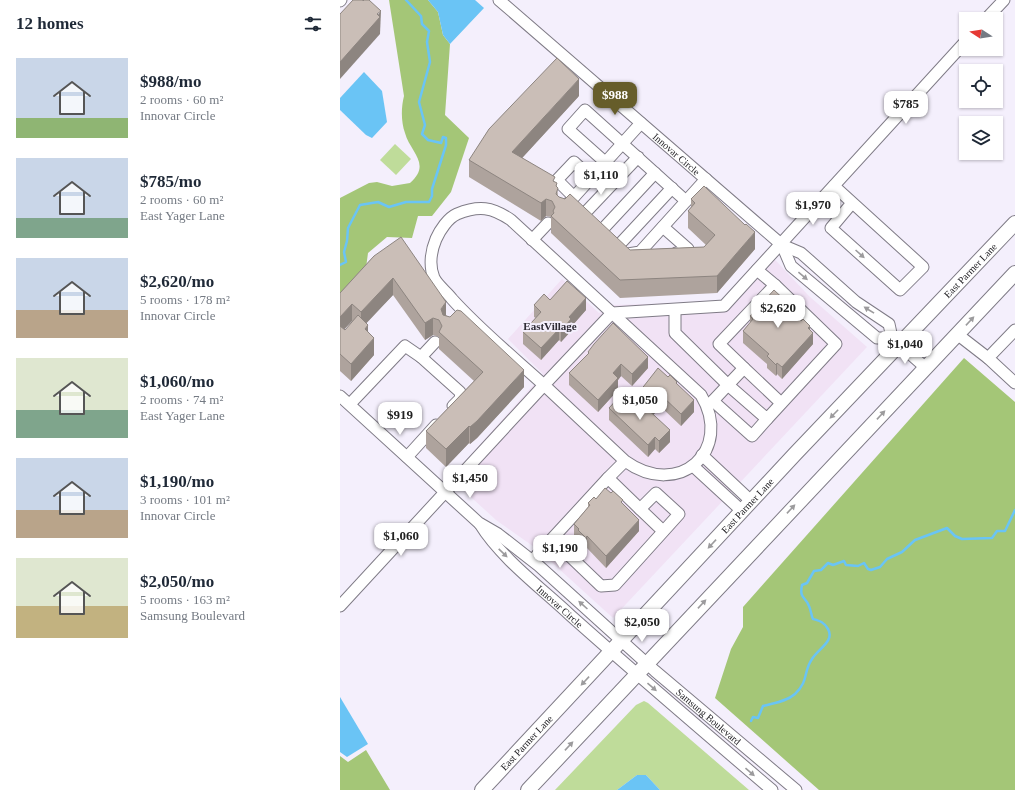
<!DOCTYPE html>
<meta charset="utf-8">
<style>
:root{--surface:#fff;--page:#f6f6f7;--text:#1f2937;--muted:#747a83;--accent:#665d2a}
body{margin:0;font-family:"Times New Roman",serif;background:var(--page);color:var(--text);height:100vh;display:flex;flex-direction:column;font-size:15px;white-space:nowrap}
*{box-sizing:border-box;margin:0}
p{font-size:13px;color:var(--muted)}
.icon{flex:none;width:22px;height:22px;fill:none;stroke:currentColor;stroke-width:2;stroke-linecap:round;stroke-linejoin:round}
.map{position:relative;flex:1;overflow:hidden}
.side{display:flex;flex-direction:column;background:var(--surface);width:340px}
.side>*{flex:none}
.needle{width:26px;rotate:282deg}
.tools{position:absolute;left:619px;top:12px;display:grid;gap:8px}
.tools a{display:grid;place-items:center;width:44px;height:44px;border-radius:0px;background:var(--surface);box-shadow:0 1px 3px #0004;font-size:20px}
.price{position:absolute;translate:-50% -34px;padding:0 9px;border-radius:8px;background:#fff;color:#222;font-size:13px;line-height:26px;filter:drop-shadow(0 1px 2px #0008)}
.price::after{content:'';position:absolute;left:50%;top:24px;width:12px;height:9px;margin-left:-6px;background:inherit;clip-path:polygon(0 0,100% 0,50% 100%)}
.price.selected{background:var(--accent);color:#fff}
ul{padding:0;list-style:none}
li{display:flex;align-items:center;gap:12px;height:100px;padding:0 16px}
li span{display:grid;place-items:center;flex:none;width:112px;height:80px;border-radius:0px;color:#555}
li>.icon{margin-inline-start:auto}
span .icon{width:48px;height:48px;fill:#fffc;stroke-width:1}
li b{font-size:17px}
h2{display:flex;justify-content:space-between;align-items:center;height:48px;padding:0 16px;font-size:17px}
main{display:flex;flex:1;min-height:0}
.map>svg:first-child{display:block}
.commercial{fill:#f1e2f5}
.green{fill:#bfdc9a}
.forest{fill:#a4c677}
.water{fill:#6ac4f5}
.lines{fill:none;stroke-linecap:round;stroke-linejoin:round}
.stream{stroke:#6ac4f5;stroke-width:2.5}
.minor-casing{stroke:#7f7b86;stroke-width:13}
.major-casing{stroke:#7f7b86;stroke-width:16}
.minor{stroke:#fff;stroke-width:11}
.major{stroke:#fff;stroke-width:14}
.wall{fill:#aea39d;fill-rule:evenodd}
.shaded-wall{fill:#8d8580}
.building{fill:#cabeb7;stroke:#8d8580}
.oneway{fill:#9c9b9d}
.labels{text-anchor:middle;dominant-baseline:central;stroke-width:4;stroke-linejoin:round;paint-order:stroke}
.street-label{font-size:10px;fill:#222125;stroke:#f4effc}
.neighbourhood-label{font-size:11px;font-weight:bold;fill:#2e2b34;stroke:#f4effc}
</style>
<main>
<section class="side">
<h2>12 homes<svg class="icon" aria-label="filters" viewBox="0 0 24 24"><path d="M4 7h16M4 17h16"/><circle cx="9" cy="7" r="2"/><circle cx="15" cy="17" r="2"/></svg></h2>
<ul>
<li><span style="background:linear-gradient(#c9d6e8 75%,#8fb573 0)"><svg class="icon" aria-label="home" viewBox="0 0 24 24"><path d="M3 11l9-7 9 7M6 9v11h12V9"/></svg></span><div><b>$988/mo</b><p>2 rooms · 60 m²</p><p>Innovar Circle</p></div></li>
<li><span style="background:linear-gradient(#c9d6e8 75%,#7fa58c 0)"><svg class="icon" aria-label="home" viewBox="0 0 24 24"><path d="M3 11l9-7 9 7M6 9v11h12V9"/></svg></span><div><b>$785/mo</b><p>2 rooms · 60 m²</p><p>East Yager Lane</p></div></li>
<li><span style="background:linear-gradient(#c9d6e8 65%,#b9a48a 0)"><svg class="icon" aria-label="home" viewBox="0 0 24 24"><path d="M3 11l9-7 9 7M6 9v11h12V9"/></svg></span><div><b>$2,620/mo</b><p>5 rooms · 178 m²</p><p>Innovar Circle</p></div></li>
<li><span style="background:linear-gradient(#dfe7d0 65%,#7fa58c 0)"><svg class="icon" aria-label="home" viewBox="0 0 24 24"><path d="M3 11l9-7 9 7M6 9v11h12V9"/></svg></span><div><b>$1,060/mo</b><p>2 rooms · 74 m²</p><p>East Yager Lane</p></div></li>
<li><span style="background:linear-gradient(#c9d6e8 65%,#b9a48a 0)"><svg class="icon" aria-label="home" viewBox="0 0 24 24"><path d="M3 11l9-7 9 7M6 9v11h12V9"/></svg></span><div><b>$1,190/mo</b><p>3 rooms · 101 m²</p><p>Innovar Circle</p></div></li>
<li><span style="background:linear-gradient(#dfe7d0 60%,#c2b280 0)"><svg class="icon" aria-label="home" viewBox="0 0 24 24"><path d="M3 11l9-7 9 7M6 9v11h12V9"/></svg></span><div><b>$2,050/mo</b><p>5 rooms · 163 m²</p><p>Samsung Boulevard</p></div></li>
</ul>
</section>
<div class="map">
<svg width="675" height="790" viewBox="0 0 675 790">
<rect width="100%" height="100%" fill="#f4effc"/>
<path class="commercial" d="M426,250L469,296L527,347L273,618L197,549L156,520L110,478L203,374L168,339L222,279L259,313L272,305L380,302Z"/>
<g class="green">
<path d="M55,144L71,159L56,175L40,160Z"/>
<path d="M304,701L308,703L409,790H320L306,775H297L277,790H215L296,705Z"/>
</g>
<g class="forest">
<path d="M49,0H88L98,12L103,35L110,44L105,115L129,138L111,192L92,216H78L72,238L47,237L28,253L26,268L0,300V198L29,183L37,182L52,186L70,183C92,164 70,152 65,133C61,122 61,108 64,96Z"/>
<path d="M624,358L675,402V790H479L375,698L391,649L403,627V607Z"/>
<path d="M26,750L50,790H0V756L8,762Z"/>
</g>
<g class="water">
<path d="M88,0H135L144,8L110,44L103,35L98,12Z"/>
<path d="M24,72L42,91L47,122L32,138L26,135L0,110V98Z"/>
<path d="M0,697L28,744L7,757L0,752Z"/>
<path d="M297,775H306L320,790H277Z"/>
</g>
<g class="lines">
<g class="stream">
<path d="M0,265L6,262L4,252L7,241L8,228L20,205L38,202L49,207L66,202H89L92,196V189L106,145V138L103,137L101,143L88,140L82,134L85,125L79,102L90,62L87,42L89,31L82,24L81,16L66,0"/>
<path d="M411,721L413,717L418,718L423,706C433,703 446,702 455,694C469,681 463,672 472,659C478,649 495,641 488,629C484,622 480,621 473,619C471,615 471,610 469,606C466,597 459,599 462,585L467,583L474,571L481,570L488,563L493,565L504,561L506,565L518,566L524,563L528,569L531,570L540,567L547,559L562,552L575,540L607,528L615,536L622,539L652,538L657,531H665L675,510"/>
</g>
<g class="minor-casing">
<g id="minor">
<path id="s1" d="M159,0L442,245L461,253L516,302L549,324L552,338L586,368"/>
<path d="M0,1L1,0"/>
<path d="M646,19L664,0"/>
<path d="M265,162L228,129L245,110L346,201"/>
<path d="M494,186L583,267L560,290L491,228L512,203"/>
<path d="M234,197L217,180L234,162L251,178"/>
<path d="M224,208L301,123"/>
<path d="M244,214L298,157"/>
<path d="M323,227L348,249L345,253H336"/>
<path d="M261,231L315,173"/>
<path d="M192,240L208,223"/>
<path d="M442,245L451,266L537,338H552"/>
<path d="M278,246L332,188"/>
<path d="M288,254L300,252L366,179"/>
<path d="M335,310V333L388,385L427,419L496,344L435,285"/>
<path d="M675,330L648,358L675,383"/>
<path d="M617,334L648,358"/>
<path d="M81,357L95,342"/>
<path d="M404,368L441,403"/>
<path id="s2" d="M0,396L139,523L158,534L199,566L315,671L456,790"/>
<path d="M373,401L412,436L427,419"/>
<path d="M10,404L65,346L81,357L120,392L121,398L113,406"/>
<path d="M368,406L404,368L379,344L435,285L417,270"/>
<path d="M362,455L411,501"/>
<path d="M67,457L96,425"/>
<path d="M353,466L402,511"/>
<path d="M268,478L285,461L204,385L272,313L361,395C394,450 339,500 285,461"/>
<path d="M300,509L323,531"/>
<path id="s3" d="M140,524C160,557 201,588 230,615C296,674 364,732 432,790"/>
<path d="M193,560L198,554L268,478L300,509L316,493L339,514L275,585L261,586L212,539"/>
<path d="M0,606L204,385C173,357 140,330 112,299C107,292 98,286 94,278C89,266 91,251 96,239C100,230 108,218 117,214C139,205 152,207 171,220L272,313L384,306L626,41"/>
</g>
</g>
<g class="major-casing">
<g id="major">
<path id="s4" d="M142,790L455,454L675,223"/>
<path d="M188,790L675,273"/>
</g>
</g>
<use href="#minor" class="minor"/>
<use href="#major" class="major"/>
</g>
<g class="wall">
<path d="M239,96L182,158L215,182L217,187L218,196L219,197L290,250L364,247L366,245L348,228V211L351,207V199L415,249L377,293L280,298L211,233V217L206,216L201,221L129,177V160Z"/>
<path d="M34,256L106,315L184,387L137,438L130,444L129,443L106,467L86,448V431L134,381L99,349V337L93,335L85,340L53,295L26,323L34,355L11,381L0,371V293ZM12,321V322L5,330L4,329Z"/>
<path d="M210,300L246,310L231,327V331L221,342L219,340L201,360L183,344V332L196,318L194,317V305Z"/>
<path d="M449,310L470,329L473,344L442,379L437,374L436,376L427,368V364L403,343V331L410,323V316Z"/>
<path d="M248,352L308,368L292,386L281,376L278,380V390L258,412L229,385V373L248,355Z"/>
<path d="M337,385L354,412L341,426L321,407L313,415L330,442L319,453L315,449L308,457L269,420V408L297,412L303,406L300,402V391Z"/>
<path d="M256,499L283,504L299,531L266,568L247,548L246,550L238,542V539L234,535V524L248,507V503Z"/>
</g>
<g class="shaded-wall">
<path d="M41,11L40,34L0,79V62Z"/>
<path d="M239,79V96L172,169V152Z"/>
<path d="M206,199V216L201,221V203Z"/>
<path d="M415,232V249L377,293V276Z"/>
<path d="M53,278V295L21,329V312Z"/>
<path d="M246,298V310L231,327V331L221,342V331L229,317Z"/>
<path d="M106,302V319L102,325L101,309Z"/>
<path d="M12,304V321L0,334V317Z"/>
<path d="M449,304V315L446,307Z"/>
<path d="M93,318V335L85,340V323Z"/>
<path d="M28,325V342L25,329Z"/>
<path d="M470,326V337L473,333V344L442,379V367Z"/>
<path d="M219,329V340L201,360V348Z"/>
<path d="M34,338V355L11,381V364Z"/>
<path d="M308,357V368L292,386V374Z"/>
<path d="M437,363V374L436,376V365Z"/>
<path d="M281,364V376L278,380V390L258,412V400L273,373Z"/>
<path d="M184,370V387L137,438L130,444V427Z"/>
<path d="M321,395V407L313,415V403Z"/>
<path d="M354,400V412L341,426V414Z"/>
<path d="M129,426V443L106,467V449Z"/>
<path d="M330,430V442L319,453V441Z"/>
<path d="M315,437V449L308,457V445Z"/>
<path d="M299,520V531L266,568V556Z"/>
<path d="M247,536V548L246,550V538Z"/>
</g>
<g class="building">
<path d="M13,0H23V1L24,0H29L41,11L37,14L40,17L0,62V14Z"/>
<path d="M217,58L239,79L172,152L215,177L213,181L217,183L216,186L218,188L216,194L219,197L225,199L230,194L290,250L364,247L375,235L348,211L355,203L351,199L364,186L405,225L406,224L415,232L377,276L280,280L211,216L214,213L213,211L215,207L212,201L206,199L201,203L129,160L149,129Z"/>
<path d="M61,237L106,302L101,309L103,315L110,317L117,310L121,311L184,370L137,421L130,427L129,426L106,449L86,431L143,372L99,332L102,326L99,320L93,318L85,323L53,278L21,312L12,304L0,317V293L34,256Z"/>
<path d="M227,281L246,298L229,317L231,319L221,331L219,329L201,348L183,332L201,312L194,305L204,294L210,300Z"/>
<path d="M434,290L449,304L446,307L461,321L463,319L470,326L468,328L473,333L442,367L437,363L436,365L427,356L429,354L403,331L413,319L410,316Z"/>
<path d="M18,315L28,325L25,329L34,338L11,364L0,354V326L5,330Z"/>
<path d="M273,323L308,357L292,374L281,364L273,373L278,378L258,400L229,373L249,353L248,352L254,344Z"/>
<path d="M318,368L328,377L330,375L337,382L336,383L354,400L341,414L321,395L313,403L300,391Z"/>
<path d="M280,396L297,412L303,405L330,430L319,441L315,437L308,445L269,408Z"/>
<path d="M265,488L271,493L273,491L283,500L281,502L299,520L266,556L247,536L246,538L238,530L239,529L234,524L250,505L248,503L254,497L256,499Z"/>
</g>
<defs><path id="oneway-solid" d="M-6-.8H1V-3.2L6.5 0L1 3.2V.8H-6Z"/></defs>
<g class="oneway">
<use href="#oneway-solid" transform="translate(520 254) rotate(42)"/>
<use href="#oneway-solid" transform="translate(463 276) rotate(40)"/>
<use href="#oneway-solid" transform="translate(529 310) rotate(-148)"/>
<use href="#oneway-solid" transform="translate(630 321) rotate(-47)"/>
<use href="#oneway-solid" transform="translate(494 414) rotate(134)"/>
<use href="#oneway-solid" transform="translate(541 415) rotate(-47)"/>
<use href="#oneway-solid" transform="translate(451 509) rotate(-47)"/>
<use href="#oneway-solid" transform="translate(372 544) rotate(133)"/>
<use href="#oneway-solid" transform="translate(163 553) rotate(44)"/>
<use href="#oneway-solid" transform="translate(362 604) rotate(-47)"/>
<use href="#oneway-solid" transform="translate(243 605) rotate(-138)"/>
<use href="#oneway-solid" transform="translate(245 681) rotate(133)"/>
<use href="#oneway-solid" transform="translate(312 687) rotate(41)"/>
<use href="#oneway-solid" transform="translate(229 746) rotate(-47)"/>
<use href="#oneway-solid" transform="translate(410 772) rotate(41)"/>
</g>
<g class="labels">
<g class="street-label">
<text stroke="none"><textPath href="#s1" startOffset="235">Innovar Circle</textPath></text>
<text stroke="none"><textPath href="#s4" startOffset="713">East Parmer Lane</textPath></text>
<text stroke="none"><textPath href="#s4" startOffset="389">East Parmer Lane</textPath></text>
<text stroke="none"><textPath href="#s3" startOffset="115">Innovar Circle</textPath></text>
<text stroke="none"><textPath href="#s2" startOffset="489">Samsung Boulevard</textPath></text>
<text stroke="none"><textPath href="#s4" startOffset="65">East Parmer Lane</textPath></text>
</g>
<g class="neighbourhood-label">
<text x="210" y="326">EastVillage</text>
</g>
</g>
</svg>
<div class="tools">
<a><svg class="needle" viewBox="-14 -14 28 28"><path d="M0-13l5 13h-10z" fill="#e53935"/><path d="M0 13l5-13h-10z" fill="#747a83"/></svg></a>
<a><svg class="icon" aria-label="locate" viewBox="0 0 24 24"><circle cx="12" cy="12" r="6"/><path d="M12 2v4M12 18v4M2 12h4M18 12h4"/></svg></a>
<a><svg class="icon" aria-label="layers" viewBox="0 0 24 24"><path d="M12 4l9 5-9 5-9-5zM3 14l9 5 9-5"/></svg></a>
</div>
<b class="price selected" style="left:275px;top:116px">$988</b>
<b class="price" style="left:566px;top:125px">$785</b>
<b class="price" style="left:261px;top:196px">$1,110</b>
<b class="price" style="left:473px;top:226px">$1,970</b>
<b class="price" style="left:438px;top:329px">$2,620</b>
<b class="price" style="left:565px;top:365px">$1,040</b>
<b class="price" style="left:300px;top:421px">$1,050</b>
<b class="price" style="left:60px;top:436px">$919</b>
<b class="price" style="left:130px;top:499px">$1,450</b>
<b class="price" style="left:61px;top:557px">$1,060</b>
<b class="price" style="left:220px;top:569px">$1,190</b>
<b class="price" style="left:302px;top:643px">$2,050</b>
</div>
</main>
